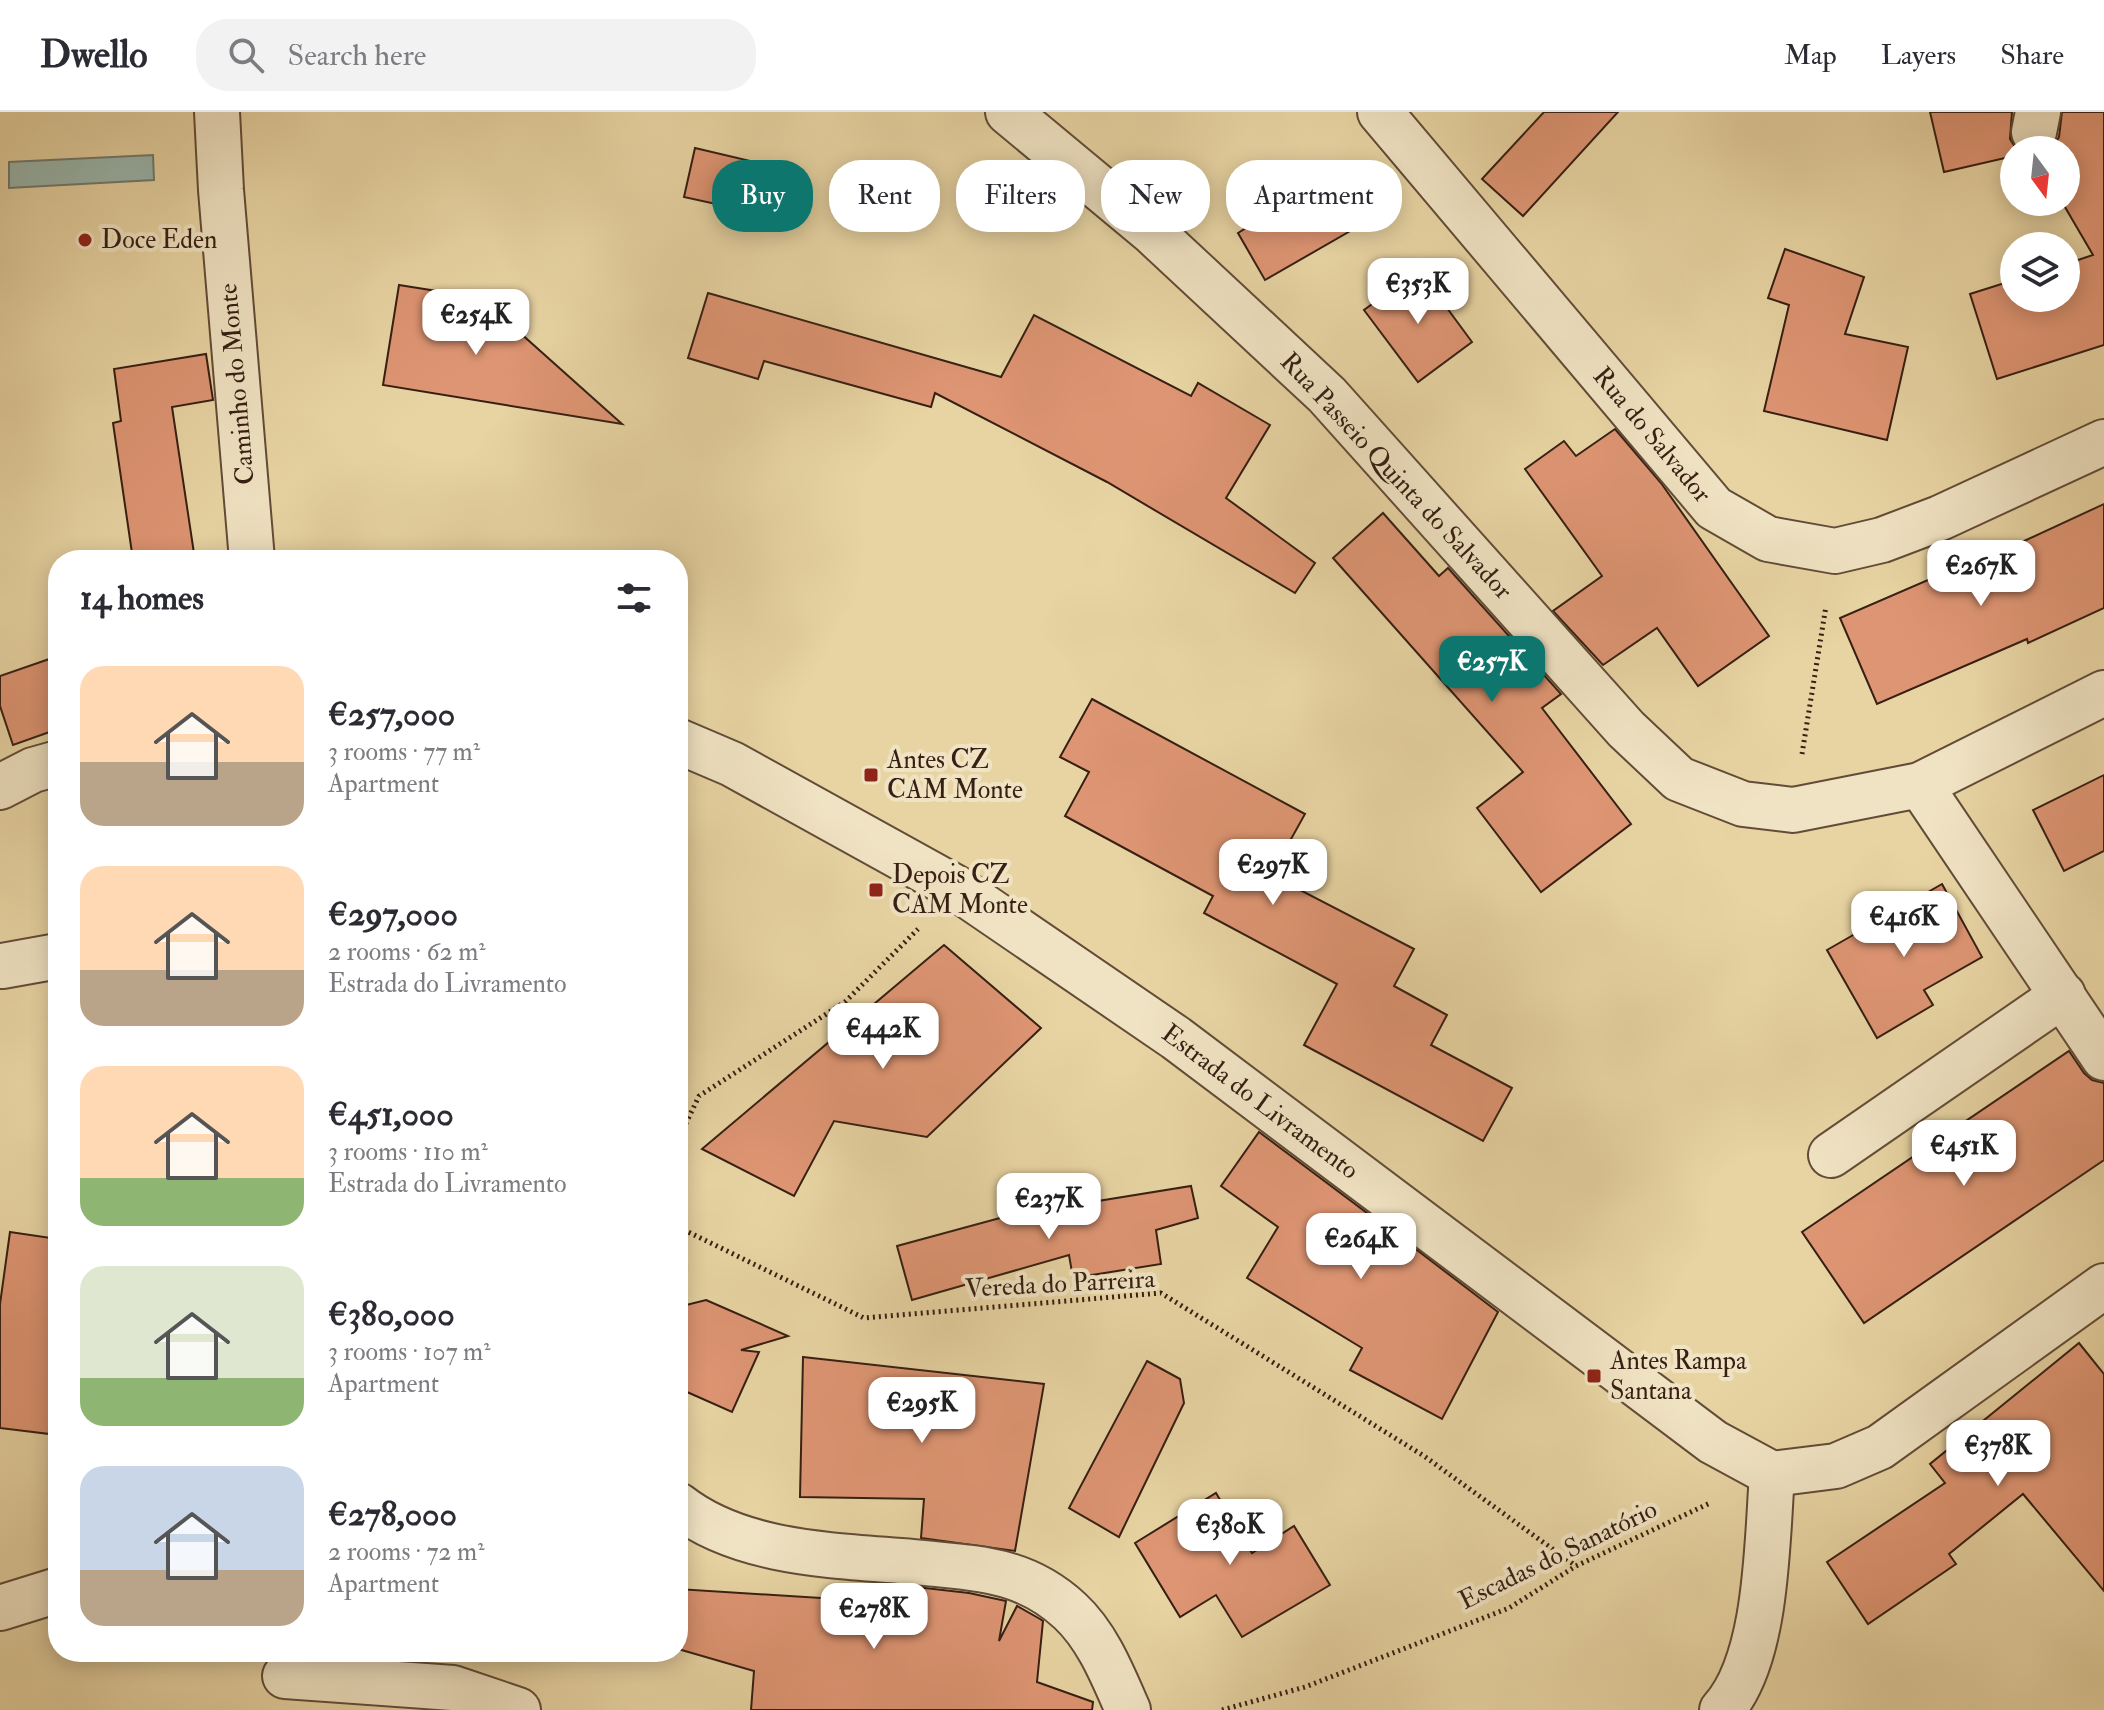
<!DOCTYPE html>
<meta charset="utf-8">
<style>
:root{--surface:#fff;--page:#f2f2f3;--text:#2b2b33;--muted:#7c7c81;--line:#e1e1e2;--accent:#0f766e}
body{margin:0;font-family:"IM FELL Double Pica",serif;background:var(--page);color:var(--text);height:100vh;display:flex;flex-direction:column;font-size:30px;white-space:nowrap}
*{box-sizing:border-box;margin:0}
p{font-size:26px;color:var(--muted)}
.icon{flex:none;width:44px;height:44px;fill:none;stroke:currentColor;stroke-width:2;stroke-linecap:round;stroke-linejoin:round}
.map{position:relative;flex:1;overflow:hidden}
.details{position:absolute;left:48px;top:438px;width:640px;height:1112px;display:flex;flex-direction:column;background:var(--surface);border-radius:32px;box-shadow:0 4px 20px #0003}
.details>*{flex:none}
.hud{position:absolute;left:712px;top:48px;width:760px;height:72px;display:flex;gap:16px}
.needle{width:52px;rotate:165deg}
.controls{position:absolute;left:2000px;top:24px;display:grid;gap:16px}
.controls a{display:grid;place-items:center;width:80px;height:80px;border-radius:50%;background:var(--surface);box-shadow:0 4px 20px #0003;font-size:40px}
.price{position:absolute;translate:-50% -68px;padding:0 18px;border-radius:16px;background:#fff;color:#222;font-size:26px;line-height:52px;filter:drop-shadow(0 2px 4px #0008)}
.price::after{content:'';position:absolute;left:50%;top:48px;width:24px;height:18px;margin-left:-12px;background:inherit;clip-path:polygon(0 0,100% 0,50% 100%)}
.price.selected{background:var(--accent);color:#fff}
ul{padding:0;list-style:none}
li{display:flex;align-items:center;gap:24px;height:200px;padding:0 32px}
li span{display:grid;place-items:center;flex:none;width:224px;height:160px;border-radius:24px;color:#555}
li>.icon{margin-inline-start:auto}
span .icon{width:96px;height:96px;fill:#fffc;stroke-width:1}
li b{font-size:34px}
h2{display:flex;justify-content:space-between;align-items:center;height:96px;padding:0 32px;font-size:34px}
.pill{padding:0 28px;border-radius:32px;background:var(--surface);box-shadow:0 4px 20px #0003;font-size:28px;line-height:72px}
.pill.selected{background:var(--accent);color:#fff}
header{display:flex;align-items:center;gap:48px;box-sizing:border-box;height:112px;padding:0 40px;background:var(--surface);border-bottom:2px solid var(--line)}
header strong{font-size:38px}
nav{display:flex;gap:44px;margin-inline-start:auto;font-size:28px}
.search{width:560px;height:72px;background:var(--page);display:flex;align-items:center;gap:20px;box-sizing:border-box;padding:0 28px;border-radius:32px;color:var(--muted);font-size:30px}
.map>svg:first-child{display:block}
.water{fill:#99b7ae;stroke:#717a70;stroke-width:2}
.building{fill:#de9573;stroke:#361f13;stroke-width:2}
.lines{fill:none;stroke-linecap:round;stroke-linejoin:round}
.minor-casing{stroke:#624c37;stroke-width:48}
.path{stroke:#361f13;stroke-width:5;stroke-dasharray:2 4;stroke-linecap:butt}
.minor{stroke:#f0e3c3;stroke-width:44}
.poi-dot{fill:#8f2418;stroke:#f0e3c3;stroke-width:3}
.labels{text-anchor:middle;dominant-baseline:central;stroke-width:8;stroke-linejoin:round;paint-order:stroke}
.poi-label{font-size:26px;fill:#361f13;stroke:#f0e3c3;text-anchor:start}
.street-label{font-size:26px;fill:#361f13;stroke:#f0e3c3}
</style>
<header>
<strong>Dwello</strong>
<div class="search"><svg class="icon" aria-label="search" viewBox="0 0 24 24"><circle cx="10" cy="10" r="6"/><path d="M15 15l6 6"/></svg>Search here</div>
<nav><a>Map</a><a>Layers</a><a>Share</a></nav>
</header>
<div class="map">
<svg width="2104" height="1598" viewBox="0 0 2104 1598">
<rect width="100%" height="100%" fill="#e8d4a3"/>
<filter id="stains"><feTurbulence type="fractalNoise" baseFrequency=".0025" numOctaves="4"/><feColorMatrix values="0 0 0 0 .2 0 0 0 0 .09 0 0 0 0 .02 0 0 0 .5 -.17"/></filter>
<radialGradient id="worn" r=".72"><stop offset=".6" stop-color="#630" stop-opacity="0"/><stop offset="1" stop-color="#630" stop-opacity=".3"/></radialGradient>
<path class="water" d="M153,43L154,68L9,76V50Z"/>
<g class="building">
<path d="M1544,0H1618L1523,104L1482,67Z"/>
<path d="M1930,0H2012L2010,27L2017,38H2014V44L1944,60Z"/>
<path d="M2062,0H2104V233L1997,267L1970,182L2014,168V186H2066V152L2093,143L2062,90H2066V38H2051L2059,25Z"/>
<path d="M695,36L805,62L794,109L684,85Z"/>
<path d="M1321,69L1352,118L1265,168L1238,121Z"/>
<path d="M1785,137L1864,165L1845,222L1908,235L1887,328L1764,299L1789,193L1768,186Z"/>
<path d="M1419,158L1472,230L1418,270L1364,198Z"/>
<path d="M399,173L481,186L622,312L383,273Z"/>
<path d="M708,181L1001,265L1034,203L1191,284L1198,271L1270,313L1226,386L1315,451L1295,481L1107,370L935,281L931,295L764,249L758,267L688,246Z"/>
<path d="M206,242L213,288L172,295L195,448H133L113,311L121,309L114,257Z"/>
<path d="M1615,317L1661,371L1769,524L1698,574L1657,516L1603,553L1553,499L1602,464L1525,357L1564,329L1576,344Z"/>
<path d="M2104,392V496L2028,531L2027,527L1877,592L1840,506L1951,458L1953,462Z"/>
<path d="M1383,401L1439,464L1448,456L1561,582L1542,596L1631,712L1541,780L1477,696L1523,660L1333,446Z"/>
<path d="M58,544V617L13,633L0,594V564Z"/>
<path d="M1092,587L1305,702L1271,763L1414,837L1394,874L1447,903L1431,933L1512,976L1483,1029L1304,933L1337,872L1204,801L1213,784L1065,704L1089,660L1060,645Z"/>
<path d="M2104,663V739L2064,759L2033,698Z"/>
<path d="M1942,772L1982,845L1924,878L1933,893L1877,926L1827,838Z"/>
<path d="M944,833L1041,916L927,1025L834,1009L794,1084L702,1037Z"/>
<path d="M2069,939L2084,961L2092,968L2104,971V1048L1864,1211L1802,1120Z"/>
<path d="M1259,1020L1379,1110L1377,1113L1396,1122L1498,1200L1442,1307L1350,1258L1362,1236L1247,1166L1278,1115L1221,1074Z"/>
<path d="M1191,1074L1198,1106L1156,1118L1161,1152L1073,1166L1069,1143L912,1188L897,1134L1011,1103Z"/>
<path d="M10,1120L58,1127V1323L0,1316V1192Z"/>
<path d="M706,1188L788,1224L741,1238L759,1240L732,1300L678,1276V1195Z"/>
<path d="M2079,1231L2104,1262V1479L2023,1382L1949,1442L1956,1452L1868,1512L1827,1450L1945,1371L1930,1352Z"/>
<path d="M803,1245L1044,1272L1015,1439L921,1426L924,1387L800,1385Z"/>
<path d="M1147,1249L1180,1267L1184,1291L1119,1425L1069,1396Z"/>
<path d="M1216,1381L1252,1441L1294,1414L1330,1473L1242,1525L1216,1483L1180,1505L1135,1431Z"/>
<path d="M916,1475L969,1481L1006,1489L999,1529L1017,1494L1040,1507L1043,1509L1037,1570L1093,1590L1092,1598H751L754,1559L678,1537V1477L915,1492Z"/>
</g>
<g class="lines">
<g class="minor-casing">
<g id="minor">
<path d="M217,0L221,78L252,448"/>
<path d="M1008,0L1151,119L1327,283L1626,617L1679,667L1743,692L1793,698L1920,673L2104,581"/>
<path d="M1380,0L1714,396L1768,427L1835,439L1882,428L1940,406L2104,330"/>
<path d="M2034,20L2038,0"/>
<path d="M678,629L732,652L958,777L1176,926L1713,1330L1772,1362L1836,1354L1880,1335L2104,1174"/>
<path d="M1920,673L2104,946"/>
<path d="M0,675L33,658L58,651"/>
<path d="M2,854L58,844"/>
<path d="M1831,1043L2063,883"/>
<path d="M678,1393C747,1447 852,1443 935,1452C988,1457 1029,1461 1070,1499C1098,1525 1113,1564 1128,1598"/>
<path d="M0,1496L58,1478"/>
<path d="M285,1564L453,1576L518,1598"/>
<path d="M1722,1598C1768,1547 1767,1428 1772,1362"/>
</g>
</g>
<g class="path">
<path d="M1802,642L1826,494"/>
<path d="M678,1028L699,984L845,890L918,817"/>
<path d="M678,1115L864,1206L1161,1181L1424,1344L1576,1454"/>
<path d="M1222,1598L1305,1575L1509,1496L1576,1454L1710,1391"/>
</g>
<use href="#minor" class="minor"/>
</g>
<g class="poi-dot">
<circle cx="85" cy="128" r="8"/>
<rect x="863" y="655" width="16" height="16" rx="4"/>
<rect x="868" y="770" width="16" height="16" rx="4"/>
<rect x="1586" y="1256" width="16" height="16" rx="4"/>
</g>
<g class="labels">
<g class="poi-label">
<text x="101" y="128">Doce Eden</text>
<text x="887" y="648">Antes CZ<tspan x="887" dy="30">CAM Monte</tspan></text>
<text x="892" y="763">Depois CZ<tspan x="892" dy="30">CAM Monte</tspan></text>
<text x="1610" y="1249">Antes Rampa<tspan x="1610" dy="30">Santana</tspan></text>
</g>
<g class="street-label">
<text transform="translate(237 272) rotate(-95)">Caminho do Monte</text>
<text transform="translate(1652 323) rotate(50)">Rua do Salvador</text>
<text transform="translate(1396 364) rotate(47)">Rua Passeio Quinta do Salvador</text>
<text transform="translate(1260 990) rotate(37)">Estrada do Livramento</text>
<text transform="translate(1060 1172) rotate(-3)">Vereda do Parreira</text>
<text transform="translate(1558 1443) rotate(-26)">Escadas do Sanatório</text>
</g>
</g>
<rect width="100%" height="100%" filter="url(#stains)"/>
<rect width="100%" height="100%" fill="url(#worn)"/>
</svg>
<div class="controls">
<a><svg class="needle" viewBox="-14 -14 28 28"><path d="M0-13l5 13h-10z" fill="#e53935"/><path d="M0 13l5-13h-10z" fill="#7c7c81"/></svg></a>
<a><svg class="icon" aria-label="layers" viewBox="0 0 24 24"><path d="M12 4l9 5-9 5-9-5zM3 14l9 5 9-5"/></svg></a>
</div>
<b class="price" style="left:1418px;top:214px">€353K</b>
<b class="price" style="left:476px;top:245px">€254K</b>
<b class="price" style="left:1981px;top:496px">€267K</b>
<b class="price selected" style="left:1492px;top:592px">€257K</b>
<b class="price" style="left:1273px;top:795px">€297K</b>
<b class="price" style="left:1904px;top:847px">€416K</b>
<b class="price" style="left:883px;top:959px">€442K</b>
<b class="price" style="left:1964px;top:1076px">€451K</b>
<b class="price" style="left:1049px;top:1129px">€237K</b>
<b class="price" style="left:1361px;top:1169px">€264K</b>
<b class="price" style="left:922px;top:1333px">€295K</b>
<b class="price" style="left:1998px;top:1376px">€378K</b>
<b class="price" style="left:1230px;top:1455px">€380K</b>
<b class="price" style="left:874px;top:1539px">€278K</b>
<div class="hud">
<a class="pill selected">Buy</a>
<a class="pill">Rent</a>
<a class="pill">Filters</a>
<a class="pill">New</a>
<a class="pill">Apartment</a>
</div>
<section class="details">
<h2>14 homes<svg class="icon" aria-label="filters" viewBox="0 0 24 24"><path d="M4 7h16M4 17h16"/><circle cx="9" cy="7" r="2"/><circle cx="15" cy="17" r="2"/></svg></h2>
<ul>
<li><span style="background:linear-gradient(#ffd9b3 60%,#b9a48a 0)"><svg class="icon" aria-label="home" viewBox="0 0 24 24"><path d="M3 11l9-7 9 7M6 9v11h12V9"/></svg></span><div><b>€257,000</b><p>3 rooms · 77 m²</p><p>Apartment</p></div></li>
<li><span style="background:linear-gradient(#ffd9b3 65%,#b9a48a 0)"><svg class="icon" aria-label="home" viewBox="0 0 24 24"><path d="M3 11l9-7 9 7M6 9v11h12V9"/></svg></span><div><b>€297,000</b><p>2 rooms · 62 m²</p><p>Estrada do Livramento</p></div></li>
<li><span style="background:linear-gradient(#ffd9b3 70%,#8fb573 0)"><svg class="icon" aria-label="home" viewBox="0 0 24 24"><path d="M3 11l9-7 9 7M6 9v11h12V9"/></svg></span><div><b>€451,000</b><p>3 rooms · 110 m²</p><p>Estrada do Livramento</p></div></li>
<li><span style="background:linear-gradient(#dfe7d0 70%,#8fb573 0)"><svg class="icon" aria-label="home" viewBox="0 0 24 24"><path d="M3 11l9-7 9 7M6 9v11h12V9"/></svg></span><div><b>€380,000</b><p>3 rooms · 107 m²</p><p>Apartment</p></div></li>
<li><span style="background:linear-gradient(#c9d6e8 65%,#b9a48a 0)"><svg class="icon" aria-label="home" viewBox="0 0 24 24"><path d="M3 11l9-7 9 7M6 9v11h12V9"/></svg></span><div><b>€278,000</b><p>2 rooms · 72 m²</p><p>Apartment</p></div></li>
</ul>
</section>
</div>
